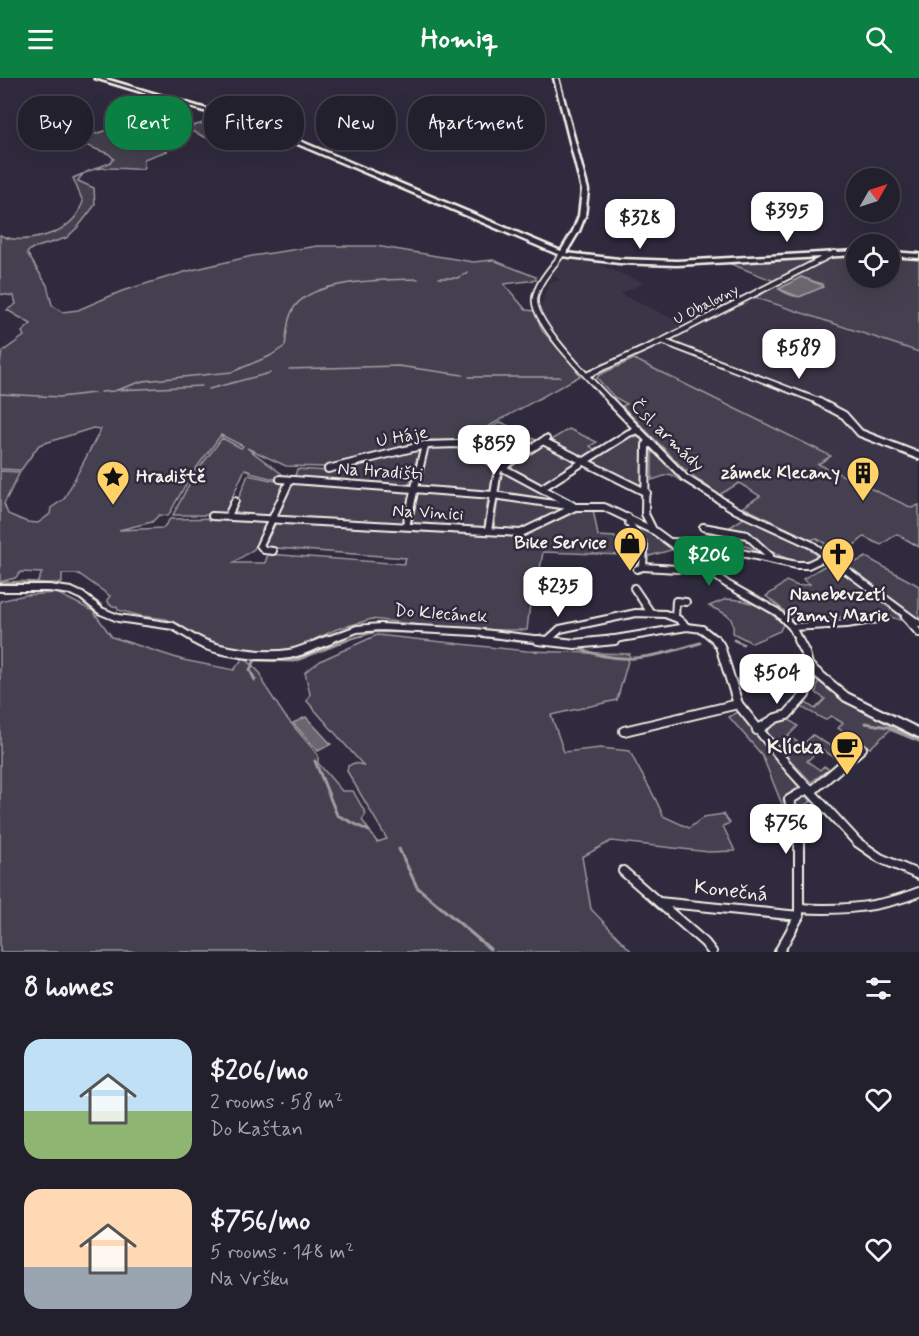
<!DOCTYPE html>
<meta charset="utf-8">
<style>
:root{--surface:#23202e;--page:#2b2836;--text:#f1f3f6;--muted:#a3a3aa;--line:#403e4a;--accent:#0b8043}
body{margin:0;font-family:Mynerve,sans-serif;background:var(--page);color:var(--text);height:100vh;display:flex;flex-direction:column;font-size:22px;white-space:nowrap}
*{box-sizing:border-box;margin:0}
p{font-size:20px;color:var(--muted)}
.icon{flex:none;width:33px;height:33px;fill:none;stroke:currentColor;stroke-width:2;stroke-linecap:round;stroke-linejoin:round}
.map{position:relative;height:874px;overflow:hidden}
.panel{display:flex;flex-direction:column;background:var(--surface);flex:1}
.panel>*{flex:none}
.banner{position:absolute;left:18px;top:18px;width:600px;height:54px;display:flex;gap:12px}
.needle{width:39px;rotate:51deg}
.fabs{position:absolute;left:846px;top:90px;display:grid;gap:12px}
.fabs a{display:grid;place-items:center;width:54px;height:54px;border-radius:50%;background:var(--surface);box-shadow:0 6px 24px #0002,0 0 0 2px var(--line);font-size:30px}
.price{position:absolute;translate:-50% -51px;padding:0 14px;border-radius:12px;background:#fff;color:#222;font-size:20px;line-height:39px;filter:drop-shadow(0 2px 3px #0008)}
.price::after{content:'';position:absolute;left:50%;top:36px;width:18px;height:14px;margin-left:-9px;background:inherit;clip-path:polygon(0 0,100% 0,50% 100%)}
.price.current{background:var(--accent);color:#fff}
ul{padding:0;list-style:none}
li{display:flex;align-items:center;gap:18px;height:150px;padding:0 24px}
li span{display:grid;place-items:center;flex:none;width:168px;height:120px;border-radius:18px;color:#555}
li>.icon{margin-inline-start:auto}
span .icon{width:72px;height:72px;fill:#fffc;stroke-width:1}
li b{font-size:26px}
h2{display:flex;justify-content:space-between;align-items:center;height:72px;padding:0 24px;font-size:26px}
.pill{padding:0 21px;border-radius:24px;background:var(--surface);box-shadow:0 6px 24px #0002,0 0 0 2px var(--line);font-size:21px;line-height:54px}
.pill.current{background:var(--accent);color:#fff}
header{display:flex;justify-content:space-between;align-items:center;height:78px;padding:0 24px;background:var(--accent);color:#fff;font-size:27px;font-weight:700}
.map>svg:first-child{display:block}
.built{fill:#3b3647}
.green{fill:#454050;stroke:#9c989c;stroke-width:1.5;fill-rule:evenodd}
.water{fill:#6a6670;stroke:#a19ea0;stroke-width:1.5}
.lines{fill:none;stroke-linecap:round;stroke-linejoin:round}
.stream-far2{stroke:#a19ea0;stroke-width:1.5}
.stream-far1{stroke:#a19ea0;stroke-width:2}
.stream{stroke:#a19ea0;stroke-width:3}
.street-far2-casing{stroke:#f4f1e8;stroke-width:8}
.street-far1-casing{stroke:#f4f1e8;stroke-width:10}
.street-casing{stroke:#f4f1e8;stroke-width:12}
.secondary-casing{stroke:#f4f1e8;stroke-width:5}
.street-far2{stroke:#2f2a3d;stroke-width:4.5}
.street-far1{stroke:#2f2a3d;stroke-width:6}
.street{stroke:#2f2a3d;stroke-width:8}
.secondary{fill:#2f2a3d;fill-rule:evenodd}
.labels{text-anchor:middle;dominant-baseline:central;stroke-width:5;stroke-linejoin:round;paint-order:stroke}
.far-street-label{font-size:15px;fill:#f4f1e8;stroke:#2f2a3d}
.street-label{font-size:18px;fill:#f4f1e8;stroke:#2f2a3d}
.poi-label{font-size:18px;font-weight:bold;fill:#f4f1e8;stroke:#2f2a3d;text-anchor:end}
.near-poi-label{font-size:21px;font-weight:bold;fill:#f4f1e8;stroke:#2f2a3d;text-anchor:end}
.near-street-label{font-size:21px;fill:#f4f1e8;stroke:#2f2a3d}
</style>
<header><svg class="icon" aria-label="menu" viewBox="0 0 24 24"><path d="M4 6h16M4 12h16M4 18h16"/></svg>Homiq<svg class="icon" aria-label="search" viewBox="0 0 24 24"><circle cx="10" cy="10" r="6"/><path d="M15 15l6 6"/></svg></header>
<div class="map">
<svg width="919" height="874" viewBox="0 0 919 874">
<rect width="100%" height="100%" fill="#2f2a3d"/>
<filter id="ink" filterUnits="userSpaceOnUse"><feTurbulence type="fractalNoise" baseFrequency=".0167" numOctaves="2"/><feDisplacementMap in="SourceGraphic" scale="12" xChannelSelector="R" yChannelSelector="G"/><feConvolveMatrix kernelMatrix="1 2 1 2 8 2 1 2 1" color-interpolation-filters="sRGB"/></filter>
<g filter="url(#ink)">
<g class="built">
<path d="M563,180L588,182L644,205L620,216L687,247L588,293L544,245L540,231L549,205L561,202L553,197L555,192L560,191Z"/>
<path d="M754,219L919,274V427L912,430L817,386L830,378L634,281Z"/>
</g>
<g class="green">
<path d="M226,39L258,49L209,61L185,50Z"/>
<path d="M128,46V49L167,73L144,81V89L142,91C124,93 87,82 78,103L94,110L95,127L78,149L66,160L31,171L27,175L47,207L52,227L62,234L78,232L122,213L188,193L252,178L318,168H376L473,184L493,182L536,199V202L504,206L526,232L535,233L542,252L574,288L580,298L462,363L427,362L327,389L286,388L247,370L282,396L278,402L250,395L251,393L245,391L224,437H173L194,397L222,360L241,370L243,368L221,357L191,397L168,438L159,437L152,444L119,452L163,450L170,441L231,440L268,443L254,471L233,485H265L268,476L404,486L406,480L264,469L276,445L522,459L577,433L593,431L598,458L615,459L622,477L543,474L540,491H534L527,552H462L372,541L337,551L285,575L222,568L203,561L166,541L141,538L118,532L117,529L110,527L107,522L110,518L79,496H62V505H37L42,495L21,494L15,500L0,504V393L20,394L4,426L8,436L27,444L38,445L50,436L51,430L64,421L101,351L93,350L39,367L21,392L0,391V286L2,274L24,258L22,254L31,246L7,232L16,226L14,218L0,216V157C21,168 62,157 76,138C79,134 81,128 83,124L73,100L109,85L114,81L109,76L69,61V59L95,56Z"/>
<path d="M838,176L856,177V200H890V177L919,179V274L754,219ZM801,199L822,206C804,218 799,224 779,211Z"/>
<path d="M815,177L819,180L774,203L726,184Z"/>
<path d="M634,281L831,378L818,386L912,430L919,427V469L897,456L881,467L864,459L840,479L823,470L826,466L816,460L811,462L743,429L760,418L739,405L719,417L683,390L622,328L627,326L614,319L597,300L599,297Z"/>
<path d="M501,344L536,362L501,384L463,364Z"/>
<path d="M569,351L597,364L590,368L594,371L602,367L583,380L549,363Z"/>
<path d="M630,357L642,361L644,381L642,406L636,407L589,383Z"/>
<path d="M544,366L578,383L542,406L508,388Z"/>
<path d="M456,368L494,388L490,414L418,410L428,371Z"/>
<path d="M412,372L419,373L409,408L294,401L297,391L328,393Z"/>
<path d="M652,373L691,408L670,396L652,402Z"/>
<path d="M505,394L557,422L499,416L502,395Z"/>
<path d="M248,397L285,405L271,437L232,436Z"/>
<path d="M292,405L410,414L403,446L278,438Z"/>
<path d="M418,415L488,420L484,450L412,446Z"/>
<path d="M498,420L564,430L566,431L519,453L494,451Z"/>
<path d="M747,438L808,470L817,477L816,479C801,490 781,479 766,470L761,475C755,474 754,471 748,469C731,464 714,467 698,462V459L727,451Z"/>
<path d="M632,446L651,453L675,471L649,478L644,464Z"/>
<path d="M847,479L856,484L866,479L919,508V541L842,483Z"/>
<path d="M829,485L892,530L903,543L891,539L882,542L875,536L870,538L867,536L849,539L794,541L766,518L777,511L786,503L798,508L810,506L803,501Z"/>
<path d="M57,515L93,533L112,559L183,582L234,592L244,579L261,596L263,605L285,638L318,677V685L342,713H353L366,736L362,742L377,764L387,761L347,693L348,688L354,685L363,687L307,623L310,616L305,594L322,582L377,557L527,573L630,576L617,622L551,637L564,674L601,670L630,673C640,696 654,714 663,738L689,750L704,739L723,736L730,745L723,748L735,773L709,774L611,763L582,779L591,831L632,874H0V523L25,517Z"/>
<path d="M726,521C750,521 766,530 783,546L780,553L752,565L733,555C735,536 724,536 709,528Z"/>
<path d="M818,603C849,628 882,644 919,660V664L890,652L870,670L838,650L843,645L831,638L825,642L801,629L806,625L815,631L825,621L816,615Z"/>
<path d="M738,634L811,724L799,729L816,753L804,757L792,751L762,677L729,639Z"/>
<path d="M788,641L798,648L788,658L802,667L813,657L840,674L834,679L821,671L807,683L820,692L824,688L829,691L811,704L765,655L776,645Z"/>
</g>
<g class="water">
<path d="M801,199L822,207L823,209L799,219L779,211Z"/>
<path d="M306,639L331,666L318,673L293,645Z"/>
</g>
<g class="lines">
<g class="stream-far2">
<path d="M439,200H457L468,195"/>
<path d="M289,291L398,288L463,297"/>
<path d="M469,299H560"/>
<path d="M209,311L270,295"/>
<path d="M118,312L202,308"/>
<path d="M101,314L114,313L143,303L232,294L270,278L285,268C287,255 287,238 296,227C318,201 386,202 418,201"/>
<path d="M0,316L60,319L94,315"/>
</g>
<g class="stream-far1">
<path d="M0,505C37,501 71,506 102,527"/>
<path d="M167,542L180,547"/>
<path d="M447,555L520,563"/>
<path d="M734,562L736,563"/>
<path d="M343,563L375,554L432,555"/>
</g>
<g class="stream">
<path d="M506,562L537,565"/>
<path d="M734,562L743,566"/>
<path d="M575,569C623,589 652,579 700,565"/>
<path d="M252,578L255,582L250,592L255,602"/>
<path d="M255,582L294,583L347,562"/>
<path d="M865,645L888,649L919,662"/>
<path d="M315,683L337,737L369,753"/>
<path d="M399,771L417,809L490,871"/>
</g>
<g class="street-far2-casing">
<g id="street-far2">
<path d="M562,176C553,189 538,203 535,220C531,244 594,305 611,324"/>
<path d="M662,263L821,324"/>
<path d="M587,297L662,263L834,175"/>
</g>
</g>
<g class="street-far1-casing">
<g id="street-far1">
<path d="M610,323L685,400L736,432L812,467L919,546"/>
<path d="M817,323L844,337L860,355L919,378"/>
<path d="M543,363L647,415"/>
<path d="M650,366L646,367L645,436L653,452L727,506L777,534L792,549L799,563"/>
<path d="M328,391L425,367L458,366L572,427"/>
<path d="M280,401L493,417L575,429H604L652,452"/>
<path d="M542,410L629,355L638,352"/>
<path d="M212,438L521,455L575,429"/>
<path d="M228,438L235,423"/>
<path d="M628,439L629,445L644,468L643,489L637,491"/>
<path d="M406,448L425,367"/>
<path d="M703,449L747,457L770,478"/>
<path d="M488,453L498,392L546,361"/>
<path d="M670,464L696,465L796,487H808L827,478"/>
<path d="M273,473L264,472L260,467L290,402"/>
<path d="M643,489L678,491L695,483"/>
<path d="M0,510H49L71,513L82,518L101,533L118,540L173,548L198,563"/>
<path d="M634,510L651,535"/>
<path d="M907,538L905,539L919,555"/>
<path d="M675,539L676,523L686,524"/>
<path d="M792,549L847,546L878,541"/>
<path d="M548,562L560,551L636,535L665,536L678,541L687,549"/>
<path d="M325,563L357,551L380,549L475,554L551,563"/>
<path d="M603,563L687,549L702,551L717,563"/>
</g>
</g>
<g class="street-casing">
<g id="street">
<path d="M196,562C216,574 266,580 289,576C302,574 316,566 329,562"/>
<path d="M538,562L575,566L615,562"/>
<path d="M716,562L720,568L738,626L790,691L857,764L880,780L919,797"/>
<path d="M810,589L846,619L919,655"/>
<path d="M757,652L776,640L787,637L805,617L811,598L805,575L798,562"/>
<path d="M624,653L738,626"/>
<path d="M812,713L862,670"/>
<path d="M623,793L705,865L712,874"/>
<path d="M659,824L799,838"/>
<path d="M799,830C841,833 880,830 919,814"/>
<path d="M779,874L799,838V749L789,722L809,710"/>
</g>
</g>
<g class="secondary-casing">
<g id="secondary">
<path d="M95,0H102L264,48L561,173L573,153L579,138L582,112L554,0H558L588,112L585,138L579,153L566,175L619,181L677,183L856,173V177L677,187L619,185L562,178L260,50Z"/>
<path d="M890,174L919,176V180L890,178Z"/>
</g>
</g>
<use href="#street-far2" class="street-far2"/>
<use href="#street-far1" class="street-far1"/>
<use href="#street" class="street"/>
<use href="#secondary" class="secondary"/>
</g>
</g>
<defs>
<g id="building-pin" transform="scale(1.725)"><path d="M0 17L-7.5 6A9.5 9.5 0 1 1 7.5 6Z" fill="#ffd166" stroke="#2f2a3d"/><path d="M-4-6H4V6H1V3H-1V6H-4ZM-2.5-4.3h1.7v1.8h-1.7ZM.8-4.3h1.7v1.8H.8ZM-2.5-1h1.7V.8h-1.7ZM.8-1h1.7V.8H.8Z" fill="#111"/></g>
<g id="sight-pin" transform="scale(1.725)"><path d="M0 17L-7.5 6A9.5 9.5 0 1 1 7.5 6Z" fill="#ffd166" stroke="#2f2a3d"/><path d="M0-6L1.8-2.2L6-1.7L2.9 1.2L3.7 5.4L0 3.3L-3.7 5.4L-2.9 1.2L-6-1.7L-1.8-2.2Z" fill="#111"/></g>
<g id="shop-pin" transform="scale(1.725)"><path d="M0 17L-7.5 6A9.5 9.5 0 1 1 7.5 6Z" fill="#ffd166" stroke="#2f2a3d"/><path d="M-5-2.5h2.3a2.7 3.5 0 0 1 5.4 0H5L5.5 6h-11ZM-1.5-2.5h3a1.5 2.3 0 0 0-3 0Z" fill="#111"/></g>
<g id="church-pin" transform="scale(1.725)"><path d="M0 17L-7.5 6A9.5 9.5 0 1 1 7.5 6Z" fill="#ffd166" stroke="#2f2a3d"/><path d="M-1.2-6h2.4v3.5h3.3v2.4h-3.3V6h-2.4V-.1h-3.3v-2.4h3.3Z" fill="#111"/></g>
<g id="cafe-pin" transform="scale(1.725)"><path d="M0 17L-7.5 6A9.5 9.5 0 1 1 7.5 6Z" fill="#ffd166" stroke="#2f2a3d"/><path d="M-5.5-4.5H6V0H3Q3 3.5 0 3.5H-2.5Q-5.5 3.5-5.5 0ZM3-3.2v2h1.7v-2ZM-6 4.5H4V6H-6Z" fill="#111"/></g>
</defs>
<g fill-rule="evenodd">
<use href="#building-pin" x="863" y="395"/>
<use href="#sight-pin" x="113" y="399"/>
<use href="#shop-pin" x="630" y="465"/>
<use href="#church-pin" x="838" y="476"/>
<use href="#cafe-pin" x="847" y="669"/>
</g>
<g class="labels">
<g class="far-street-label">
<text transform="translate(706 227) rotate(-27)">U Obalovny</text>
</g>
<g class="street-label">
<text transform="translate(667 358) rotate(44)">Čsl. armády</text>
<text transform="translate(402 359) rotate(-11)">U Háje</text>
<text transform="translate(380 394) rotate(4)">Na Hradišti</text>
<text transform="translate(428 435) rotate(3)">Na Vinici</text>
<text transform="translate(441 536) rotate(4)">Do Klecánek</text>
</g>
<g class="poi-label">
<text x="840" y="395">zámek Klecany</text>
<text x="136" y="399" text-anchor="start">Hradiště</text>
<text x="607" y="465">Bike Service</text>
<text x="838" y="517" text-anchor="middle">Nanebevzetí<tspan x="838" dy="21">Panny Marie</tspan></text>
</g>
<g class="near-poi-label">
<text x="824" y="669">Klícka</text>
</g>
<g class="near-street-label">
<text transform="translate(731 813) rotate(6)">Konečná</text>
</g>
</g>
</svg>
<div class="fabs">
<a><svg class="needle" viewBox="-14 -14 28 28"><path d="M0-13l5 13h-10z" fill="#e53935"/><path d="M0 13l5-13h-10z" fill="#a3a3aa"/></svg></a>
<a><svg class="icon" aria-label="locate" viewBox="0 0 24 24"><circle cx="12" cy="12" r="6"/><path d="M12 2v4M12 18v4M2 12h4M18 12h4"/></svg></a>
</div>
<b class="price" style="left:787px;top:165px">$395</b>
<b class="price" style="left:640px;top:172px">$328</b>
<b class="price" style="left:799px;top:302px">$589</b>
<b class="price" style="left:494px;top:398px">$859</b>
<b class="price current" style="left:709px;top:509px">$206</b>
<b class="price" style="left:558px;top:540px">$235</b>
<b class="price" style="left:777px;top:627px">$504</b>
<b class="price" style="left:786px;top:777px">$756</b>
<div class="banner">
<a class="pill">Buy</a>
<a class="pill current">Rent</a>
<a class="pill">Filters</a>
<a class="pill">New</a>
<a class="pill">Apartment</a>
</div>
</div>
<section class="panel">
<h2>8 homes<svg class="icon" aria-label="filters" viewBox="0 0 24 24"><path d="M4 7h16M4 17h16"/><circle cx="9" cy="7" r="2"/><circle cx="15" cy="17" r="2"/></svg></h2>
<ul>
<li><span style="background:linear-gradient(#bfe0f5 60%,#8fb573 0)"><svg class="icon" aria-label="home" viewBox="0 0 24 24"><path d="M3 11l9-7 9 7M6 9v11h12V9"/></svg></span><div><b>$206/mo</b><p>2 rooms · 58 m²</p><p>Do Kaštan</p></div><svg class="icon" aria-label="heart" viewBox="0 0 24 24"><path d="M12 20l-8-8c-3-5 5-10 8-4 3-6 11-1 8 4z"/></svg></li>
<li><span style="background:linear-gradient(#ffd9b3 65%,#9aa5b1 0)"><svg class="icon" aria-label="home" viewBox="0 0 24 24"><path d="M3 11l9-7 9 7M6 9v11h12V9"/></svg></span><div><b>$756/mo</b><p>5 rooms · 148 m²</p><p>Na Vršku</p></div><svg class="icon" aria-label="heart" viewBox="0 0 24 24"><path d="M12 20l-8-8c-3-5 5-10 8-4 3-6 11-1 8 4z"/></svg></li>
</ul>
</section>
